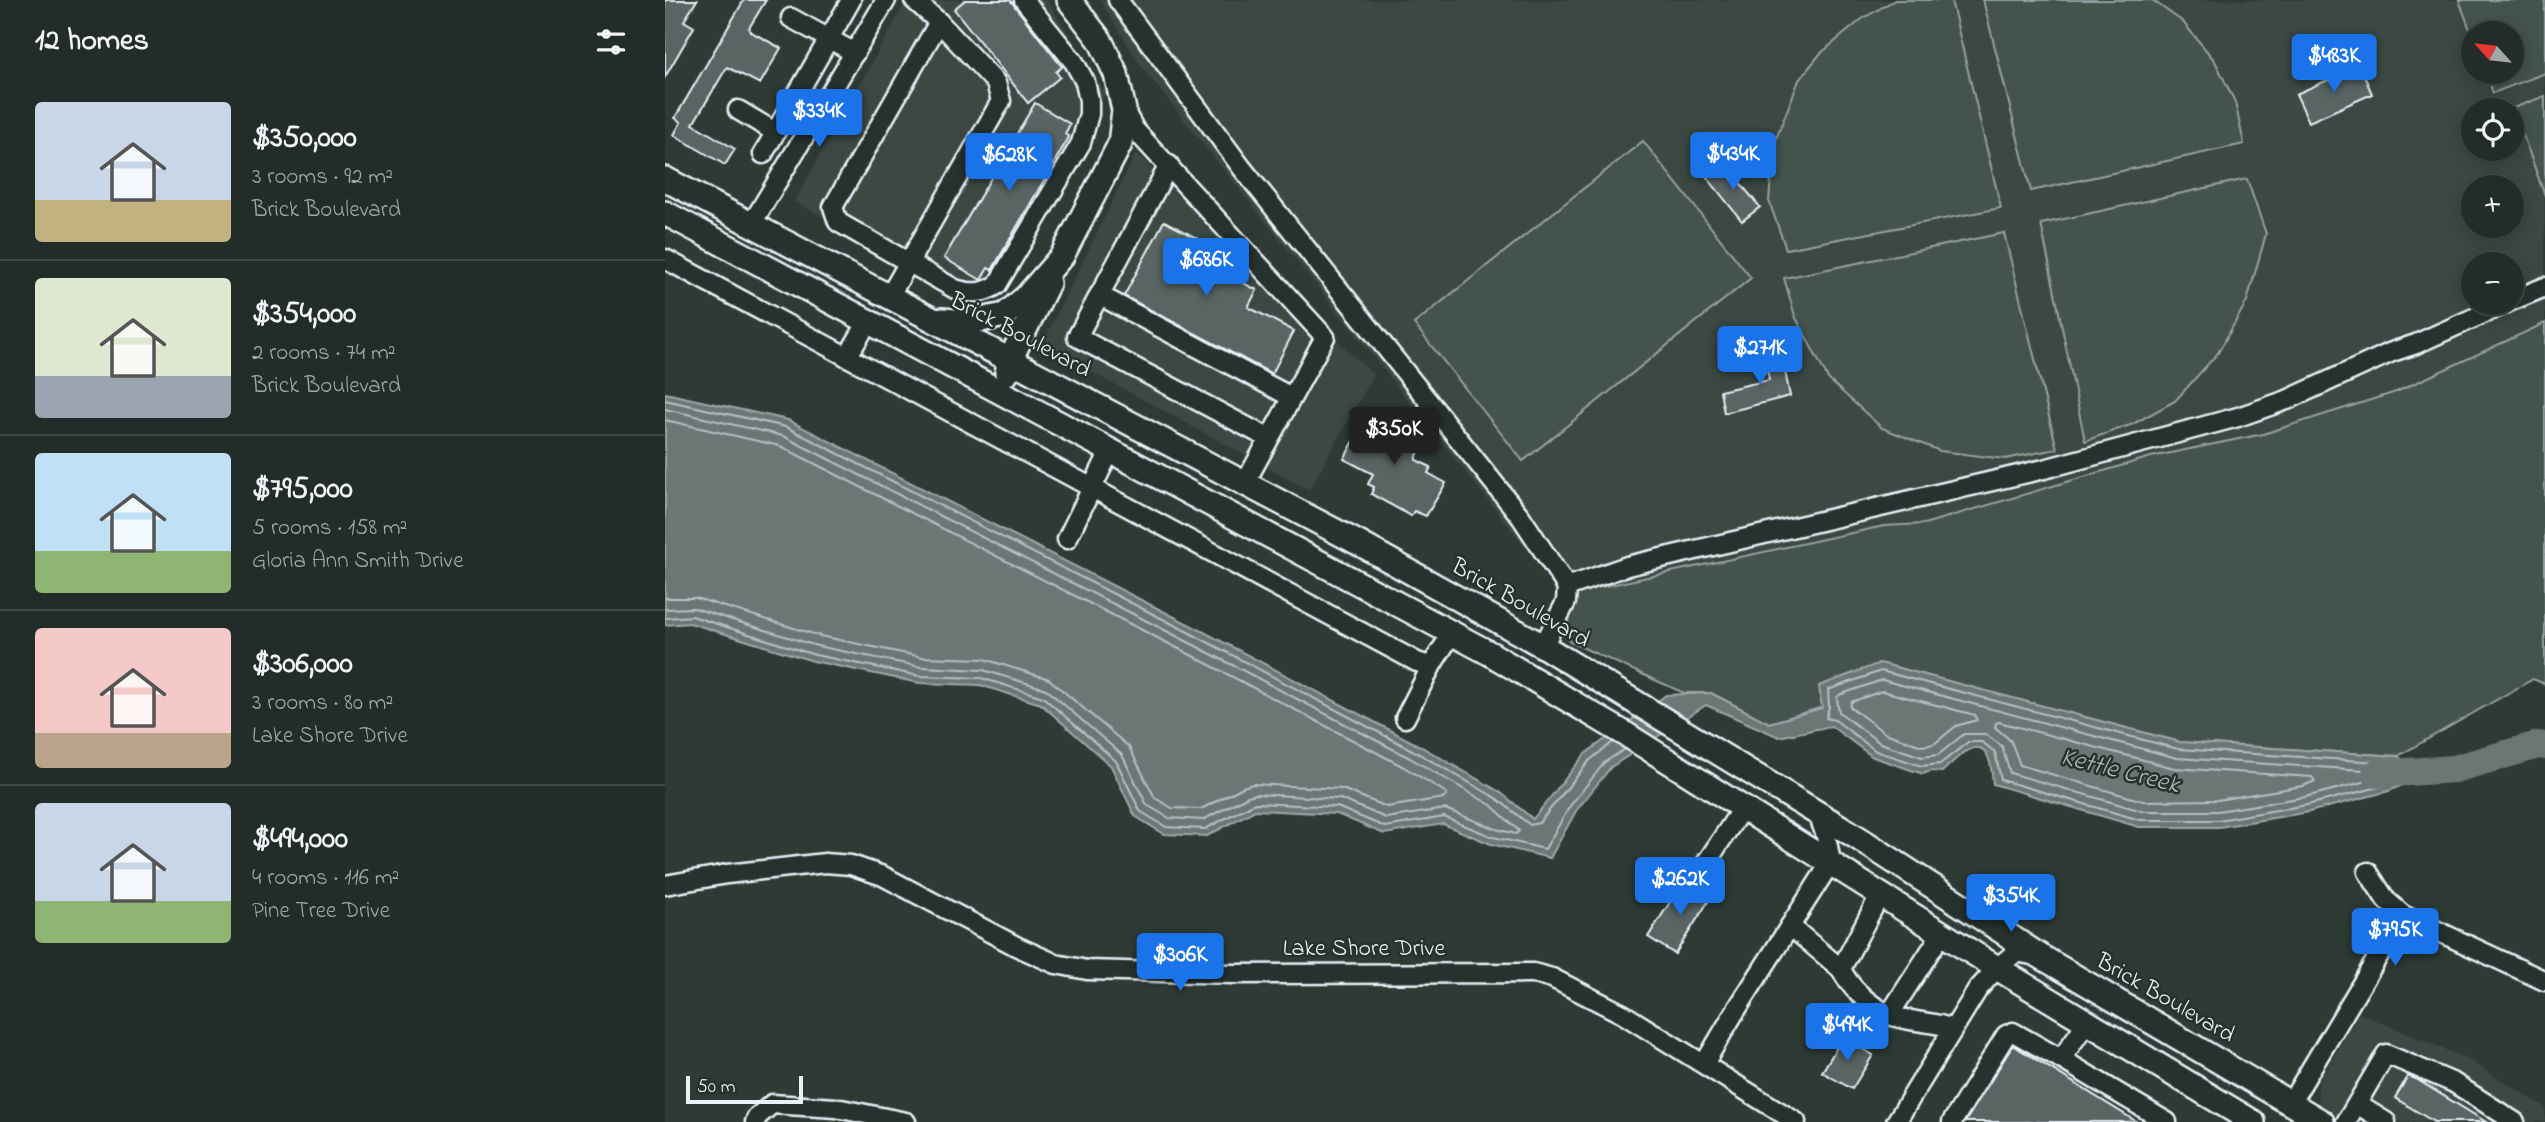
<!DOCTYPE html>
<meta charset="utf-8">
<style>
:root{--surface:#222c28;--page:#2e3834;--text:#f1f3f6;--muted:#a2a7a8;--line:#3f4845;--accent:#1a73e8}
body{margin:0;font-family:"Indie Flower",sans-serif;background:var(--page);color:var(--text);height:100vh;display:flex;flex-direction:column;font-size:26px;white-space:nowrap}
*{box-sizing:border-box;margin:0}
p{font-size:23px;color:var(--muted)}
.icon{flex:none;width:38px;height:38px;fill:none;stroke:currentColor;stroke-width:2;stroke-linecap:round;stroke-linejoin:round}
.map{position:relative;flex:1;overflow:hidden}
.side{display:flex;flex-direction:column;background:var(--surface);width:665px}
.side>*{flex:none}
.needle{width:46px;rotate:297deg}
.fabs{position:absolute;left:1796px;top:21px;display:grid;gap:14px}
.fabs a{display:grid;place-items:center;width:63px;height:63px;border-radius:50%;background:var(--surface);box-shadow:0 4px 18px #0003,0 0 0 2px var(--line);font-size:35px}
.scale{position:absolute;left:21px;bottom:18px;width:117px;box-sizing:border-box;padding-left:7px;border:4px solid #e8f1f8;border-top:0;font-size:19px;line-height:24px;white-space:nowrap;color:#e8f1f8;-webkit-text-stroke:5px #26332d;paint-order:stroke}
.price{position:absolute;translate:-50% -60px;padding:0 16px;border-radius:7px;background:var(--accent);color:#fff;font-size:23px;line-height:46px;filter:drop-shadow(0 2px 4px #0008)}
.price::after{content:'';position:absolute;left:50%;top:42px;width:21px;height:16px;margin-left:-10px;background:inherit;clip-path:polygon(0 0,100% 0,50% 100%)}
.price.selected{background:#222;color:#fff}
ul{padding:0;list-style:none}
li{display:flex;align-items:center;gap:21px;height:175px;padding:0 35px}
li+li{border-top:2px solid var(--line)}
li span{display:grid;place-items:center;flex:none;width:196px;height:140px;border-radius:7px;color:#555}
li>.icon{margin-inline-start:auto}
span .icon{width:84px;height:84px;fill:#fffc;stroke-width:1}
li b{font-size:30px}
h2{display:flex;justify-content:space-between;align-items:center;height:84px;padding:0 35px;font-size:30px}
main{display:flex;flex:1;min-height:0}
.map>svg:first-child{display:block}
.built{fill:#3b4843;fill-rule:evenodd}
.green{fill:#45524e;stroke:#96a2a3;stroke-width:2}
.water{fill:#6b7775;stroke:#9da8a9;stroke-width:2}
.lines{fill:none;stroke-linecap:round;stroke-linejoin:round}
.shore{stroke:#b6c0c4;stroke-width:2}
.river{stroke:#6b7775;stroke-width:28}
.building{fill:#596563;stroke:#e8f1f8;stroke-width:2}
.minor-casing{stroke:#e8f1f8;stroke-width:23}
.major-casing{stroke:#e8f1f8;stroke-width:28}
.minor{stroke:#26332d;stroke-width:18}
.major{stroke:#26332d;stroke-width:23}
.labels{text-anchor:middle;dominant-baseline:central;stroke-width:5;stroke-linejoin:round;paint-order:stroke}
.street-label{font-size:24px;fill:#e8f1f8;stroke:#26332d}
.water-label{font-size:26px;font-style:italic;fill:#b0babd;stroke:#26332d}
</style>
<main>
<section class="side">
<h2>12 homes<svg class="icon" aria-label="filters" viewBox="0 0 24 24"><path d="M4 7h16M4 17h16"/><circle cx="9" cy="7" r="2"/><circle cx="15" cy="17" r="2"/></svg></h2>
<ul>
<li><span style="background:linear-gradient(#c9d6e8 70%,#c2b280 0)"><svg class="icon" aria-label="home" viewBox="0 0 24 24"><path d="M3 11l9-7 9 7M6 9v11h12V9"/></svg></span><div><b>$350,000</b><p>3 rooms · 92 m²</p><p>Brick Boulevard</p></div></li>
<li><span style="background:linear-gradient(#dfe7d0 70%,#9aa5b1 0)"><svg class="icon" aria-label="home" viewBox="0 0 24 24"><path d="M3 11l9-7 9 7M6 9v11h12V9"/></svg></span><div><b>$354,000</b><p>2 rooms · 74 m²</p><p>Brick Boulevard</p></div></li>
<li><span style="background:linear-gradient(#bfe0f5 70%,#8fb573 0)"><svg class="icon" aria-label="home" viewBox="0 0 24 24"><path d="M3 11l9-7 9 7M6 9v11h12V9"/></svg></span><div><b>$795,000</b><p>5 rooms · 158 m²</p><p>Gloria Ann Smith Drive</p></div></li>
<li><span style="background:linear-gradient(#f6c9c9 75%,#b9a48a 0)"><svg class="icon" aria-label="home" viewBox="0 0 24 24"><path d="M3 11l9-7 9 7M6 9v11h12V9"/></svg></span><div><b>$306,000</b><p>3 rooms · 80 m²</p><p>Lake Shore Drive</p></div></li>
<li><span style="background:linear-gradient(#c9d6e8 70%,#8fb573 0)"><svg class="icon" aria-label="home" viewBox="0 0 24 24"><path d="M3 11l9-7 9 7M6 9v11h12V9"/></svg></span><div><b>$494,000</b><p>4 rooms · 116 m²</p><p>Pine Tree Drive</p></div></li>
</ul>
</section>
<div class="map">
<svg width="1880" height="1122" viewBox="0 0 1880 1122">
<rect width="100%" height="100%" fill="#2e3b35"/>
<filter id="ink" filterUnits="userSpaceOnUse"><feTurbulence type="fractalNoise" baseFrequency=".0143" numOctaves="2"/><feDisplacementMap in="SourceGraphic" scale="14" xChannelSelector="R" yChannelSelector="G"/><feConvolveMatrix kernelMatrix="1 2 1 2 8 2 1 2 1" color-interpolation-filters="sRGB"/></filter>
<g filter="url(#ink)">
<g class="built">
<path d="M242,0H382L441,93L322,301L129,202Z"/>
<path d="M435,0H1880V323L1731,392L1598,434L1485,457L1259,524L1219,526L899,595L475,65ZM1808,33H1846V72H1808ZM1808,110H1846V149H1808ZM1808,187H1846V226H1808ZM1808,264H1846V303H1808Z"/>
<path d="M471,153L709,375L644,490L377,345Z"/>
<path d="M1694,1013L1802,1059L1880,1107V1122H1678L1656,1106L1652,1095L1654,1081Z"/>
</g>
<g class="green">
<path d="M1230,0H1286L1336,208L1121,249L1104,201L1109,144L1134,80L1155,54L1197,19Z"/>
<path d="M1318,0H1487L1518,22L1550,61L1570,102L1579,144L1366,191Z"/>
<path d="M1794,0H1880V73L1828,93L1821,72H1846V33H1808V38Z"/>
<path d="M1880,96V196L1848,108Z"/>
<path d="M978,141L1086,278L858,461L749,324Z"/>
<path d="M1582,179L1601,234L1582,301L1553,353L1510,401L1468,424L1420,441L1376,224Z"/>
<path d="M1339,233L1392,449L1340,459L1275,451L1217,428L1163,379L1130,316L1119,278Z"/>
<path d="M1880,323V684L1868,679L1733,756L1515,742L1215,663L1158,707L1104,723L1046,693H1019L905,642L901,633L899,595L1219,526L1259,524L1486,457L1598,434L1731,392Z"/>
</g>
<path class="water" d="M0,393L123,420L537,631L753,745L835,792L868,819L920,754L1001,695L1046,693L1104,723L1157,708L1154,686L1215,663L1515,742L1733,756L1748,771L1742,783L1724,791L1644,812L1554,827H1474L1328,784C1327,771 1325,739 1304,750C1294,754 1285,765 1277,772L1266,771L1258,774L1208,757L1166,726L1114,737L1041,705L946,767L911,811L885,858L826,844L778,824L719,834L672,814L590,810L542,836L499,834L470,816L446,766L376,704L315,685L254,683L148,661L25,623L0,625Z"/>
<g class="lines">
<g class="shore">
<path d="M0,400L121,427L533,637L749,751L831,798L865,825L874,823L925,760L948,742"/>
<path d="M0,409L118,436L529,645L745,758L826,805L854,831L851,834L831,829L780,809L721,818L675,799L591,794L583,796L538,820L504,818L482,805L457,755L381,689L318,670L256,667L152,646L29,608L0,609"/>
<path d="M0,420L115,446L524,654L739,767L780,792L782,795L779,798L722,807L677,789L588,784L578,787L536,809L507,808L490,798L464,747L384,679L319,659L257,657L155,636L31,598H0"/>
<path d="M0,618L27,616L150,655L255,676L316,678L378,697L451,761L475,811L501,827L540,829L590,803L672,807L720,827L779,817L828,837L880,849L905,806L940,762L960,749"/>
<path d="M1216,671L1513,749L1729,763L1739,774L1736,778L1722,785L1642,805L1553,820H1475L1336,780L1330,752L1317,742H1303L1275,764L1257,766L1211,751L1170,720L1161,718L1164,707L1163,690Z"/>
<path d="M1217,680L1512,758L1714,771L1717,775L1714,778L1640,797L1553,811H1477L1345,773L1337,746L1320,734H1299L1273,755L1257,757L1215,743L1174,712L1172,698L1174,695Z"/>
<path d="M1217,691L1310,715L1312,720L1291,726L1269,744L1257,746L1220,733L1185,707L1186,702Z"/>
<path d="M1334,722L1509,768L1647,777L1650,781L1638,786L1552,800L1478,801L1355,765L1346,741L1330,727L1331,723Z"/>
</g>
<path class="river" d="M1711,774L1789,769L1873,745L1880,746"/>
</g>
<g class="building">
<path d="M0,0H32L19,21L29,27L0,77Z"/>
<path d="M79,0H101L84,28L86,32L116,48L95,84L62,67L28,124L70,149L60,165L9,135L16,122L10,118Z"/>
<path d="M300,0H345L397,67L391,72L395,77L363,103L289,9Z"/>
<path d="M1695,66L1707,94L1644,122L1631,94Z"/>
<path d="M370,103L405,124L400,134L404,137L327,270L323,268L316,280L279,258Z"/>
<path d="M1058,162L1095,207L1077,221L1041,176Z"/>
<path d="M499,221L558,252L549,268L592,290L583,307L629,331L607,374L459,296Z"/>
<path d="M1115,347L1125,396L1059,413L1055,391L1104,380L1099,351Z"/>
<path d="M705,412L743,434L738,442L754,450L751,460L766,467L763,473L781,483L761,516L749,511L746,516L706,494L709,487L703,484L708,474L679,459Z"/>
<path d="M1019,880L1046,897L1010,954L983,937Z"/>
<path d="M1178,1037L1208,1055L1187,1089L1157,1072Z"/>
<path d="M1348,1045L1351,1047L1472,1122H1300Z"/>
<path d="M1743,1076L1751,1079L1821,1122H1769L1730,1098Z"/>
</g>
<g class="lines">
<g class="minor-casing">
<g id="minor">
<path d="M453,0L577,168L856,517L902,587"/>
<path d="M126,18L190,53"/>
<path d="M274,22L168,207L173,222L290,289C306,294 318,294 332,285L416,143L424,114V100L420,82L409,62L359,0"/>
<path d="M73,110L110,132"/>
<path d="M459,110L470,130L660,337L580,483"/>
<path d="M98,154L186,0"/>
<path d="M504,165L412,337L603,438"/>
<path d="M86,225L221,0"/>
<path d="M0,259L752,662L762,665L768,663L787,633"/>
<path d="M434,295L626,397"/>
<path d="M224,297L336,101L331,83L274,22L249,0"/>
<path d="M1846,301L1880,287"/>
<path d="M182,357L203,322"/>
<path d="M402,539L445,451"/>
<path d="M878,646L901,602L902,587L962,566L1379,469L1573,417L1622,400L1727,352L1751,344L1842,303"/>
<path d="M740,718L768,663"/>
<path d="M1041,863L1078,807"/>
<path d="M1703,872L1721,900L1738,915"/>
<path d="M0,885L62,874L160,863L186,865L218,876L353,947L391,964L422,970L567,974L868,973L887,978L958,1014L1131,1122"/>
<path d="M1125,926L1176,969L1216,893"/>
<path d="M1176,969C1185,988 1204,1005 1223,1014C1242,1023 1267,1020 1288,1029"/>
<path d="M1224,1015L1277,933"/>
<path d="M1422,1022L1396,1059L1502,1122"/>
<path d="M1039,1064L1068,1015L1166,862L1161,836L1153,814"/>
<path d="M1626,1102L1738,915L1880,981"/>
<path d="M1692,1104L1721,1122"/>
<path d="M90,1122L92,1117L107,1104L171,1108L241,1122"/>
<path d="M1231,1122L1313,989L1332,968L1351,952L1372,956"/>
<path d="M1287,1122L1341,1035L1348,1032L1396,1059"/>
<path d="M1681,1122L1721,1054L1789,1083L1850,1122"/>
</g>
</g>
<g class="major-casing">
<g id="major">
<path d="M0,179L697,545L878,646L1190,836L1375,956L1657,1122"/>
<path d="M0,213L826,654L962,735L1332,968L1588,1122"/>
<path d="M277,320L306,322L340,315L362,296L397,256L455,144L459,110L451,74L435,40L404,0"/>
<path d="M342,373L345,360L383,283"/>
</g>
</g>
<use href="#minor" class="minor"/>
<use href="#major" class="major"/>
</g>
</g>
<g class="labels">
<g class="street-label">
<text transform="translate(355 336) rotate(28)">Brick Boulevard</text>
<text transform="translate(855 604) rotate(30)">Brick Boulevard</text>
<text x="699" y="949">Lake Shore Drive</text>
<text transform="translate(1500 999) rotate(30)">Brick Boulevard</text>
</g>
<g class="water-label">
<text transform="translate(1455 772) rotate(14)">Kettle Creek</text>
</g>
</g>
</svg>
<div class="fabs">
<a><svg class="needle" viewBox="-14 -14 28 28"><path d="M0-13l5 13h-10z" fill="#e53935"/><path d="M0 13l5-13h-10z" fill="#a2a7a8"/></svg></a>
<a><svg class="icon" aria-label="locate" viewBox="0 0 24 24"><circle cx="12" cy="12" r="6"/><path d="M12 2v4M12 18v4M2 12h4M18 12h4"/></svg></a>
<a>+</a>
<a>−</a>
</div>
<div class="scale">50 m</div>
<b class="price" style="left:1669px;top:94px">$483K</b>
<b class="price" style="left:154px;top:149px">$334K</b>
<b class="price" style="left:1068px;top:192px">$434K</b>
<b class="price" style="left:344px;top:193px">$628K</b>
<b class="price" style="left:541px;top:298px">$686K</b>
<b class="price" style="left:1095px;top:386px">$271K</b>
<b class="price selected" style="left:729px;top:467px">$350K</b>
<b class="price" style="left:1015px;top:917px">$262K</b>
<b class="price" style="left:1346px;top:934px">$354K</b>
<b class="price" style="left:1730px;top:968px">$795K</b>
<b class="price" style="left:515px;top:993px">$306K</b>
<b class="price" style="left:1182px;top:1063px">$494K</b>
</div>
</main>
